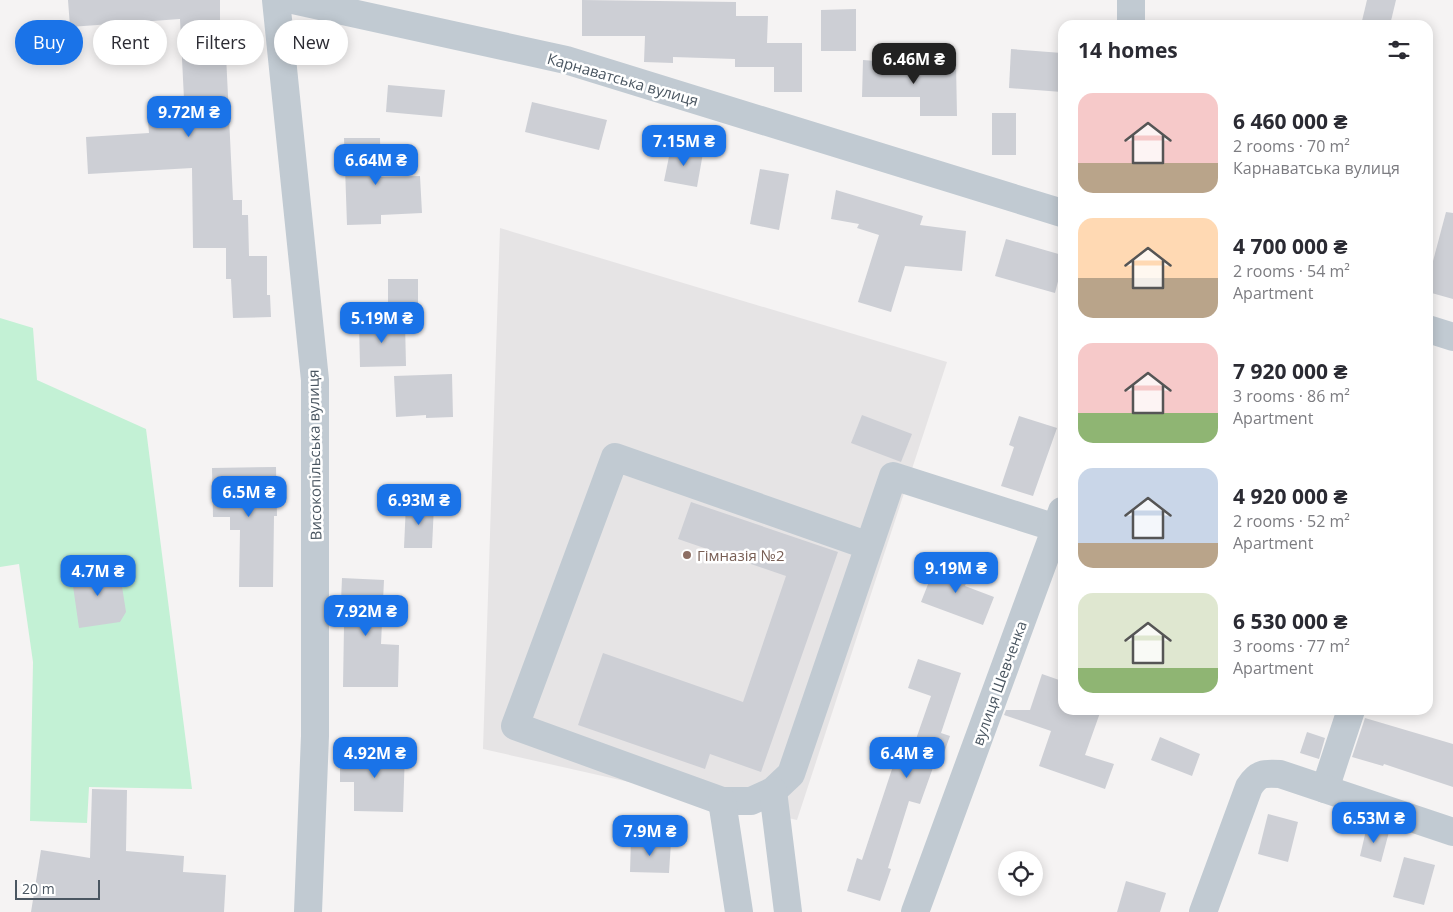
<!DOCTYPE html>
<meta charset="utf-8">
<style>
:root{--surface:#fff;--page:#f7f7f7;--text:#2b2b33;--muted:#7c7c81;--accent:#1a73e8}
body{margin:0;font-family:"Open Sans",sans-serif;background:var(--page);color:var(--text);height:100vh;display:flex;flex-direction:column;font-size:19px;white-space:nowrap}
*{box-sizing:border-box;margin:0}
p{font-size:16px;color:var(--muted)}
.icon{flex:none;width:28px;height:28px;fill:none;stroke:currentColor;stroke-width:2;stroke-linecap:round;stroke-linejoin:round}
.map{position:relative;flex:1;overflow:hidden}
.panel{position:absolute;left:1058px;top:20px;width:375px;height:695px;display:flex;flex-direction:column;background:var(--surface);border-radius:15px;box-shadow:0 2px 12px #0003}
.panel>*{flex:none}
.banner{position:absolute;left:15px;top:20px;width:475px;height:45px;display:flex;gap:10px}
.buttons{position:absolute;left:998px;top:851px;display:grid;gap:10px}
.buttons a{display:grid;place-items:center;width:45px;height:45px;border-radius:50%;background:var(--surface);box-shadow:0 2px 12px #0003;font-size:25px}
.scale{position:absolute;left:15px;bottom:12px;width:85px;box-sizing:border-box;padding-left:5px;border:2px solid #4a5661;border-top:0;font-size:14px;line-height:18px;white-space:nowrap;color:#4a5661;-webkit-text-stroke:4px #fff;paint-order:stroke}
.price{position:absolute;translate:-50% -42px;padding:0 11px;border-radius:10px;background:var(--accent);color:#fff;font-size:16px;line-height:32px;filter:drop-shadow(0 1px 2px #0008)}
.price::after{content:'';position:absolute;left:50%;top:30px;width:15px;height:11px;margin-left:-8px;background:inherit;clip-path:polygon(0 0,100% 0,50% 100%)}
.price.active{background:#222;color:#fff}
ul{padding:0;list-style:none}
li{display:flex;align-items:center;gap:15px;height:125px;padding:0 20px}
li span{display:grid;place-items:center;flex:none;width:140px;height:100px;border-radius:15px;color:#555}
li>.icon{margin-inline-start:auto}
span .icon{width:60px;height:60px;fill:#fffc;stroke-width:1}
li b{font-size:21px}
h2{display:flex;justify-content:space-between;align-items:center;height:60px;padding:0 20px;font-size:21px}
.tag{padding:0 18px;border-radius:22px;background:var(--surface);box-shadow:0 2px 12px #0003;font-size:18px;line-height:45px}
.tag.active{background:var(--accent);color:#fff}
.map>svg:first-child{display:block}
.education{fill:#e6e4e5}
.green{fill:#c3f1d5}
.building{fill:#cdcfd5}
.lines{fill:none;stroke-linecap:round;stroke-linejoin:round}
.minor{stroke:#c1cad2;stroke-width:28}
.education-dot{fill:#8d6e63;stroke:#fff;stroke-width:2}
.labels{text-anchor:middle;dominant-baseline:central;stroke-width:5;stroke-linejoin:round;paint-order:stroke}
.street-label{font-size:15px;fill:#4a5661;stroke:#fff}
.education-label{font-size:15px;fill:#785e54;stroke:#fff;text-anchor:start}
</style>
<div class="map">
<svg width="1453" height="912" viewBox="0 0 1453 912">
<rect width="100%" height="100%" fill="#f5f3f3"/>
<path class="education" d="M500,228L947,362L797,820L483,749Z"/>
<path class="green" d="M0,318L33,328L37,380L146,429L192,789L89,787L87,823L30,821L33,662L19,564L0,567Z"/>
<g class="building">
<path d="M68,0H220V34H225L233,200H242V215H248L249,256H267V295H270L271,317L233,318L231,279H226V248H193L192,168L88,174L86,137L149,133L148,121L185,119L180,19L70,27Z"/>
<path d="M582,0L736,2V16H768L767,43H802V92H774V67H735V59L673,57V63L644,62L645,36H582Z"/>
<path d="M1367,0H1396L1390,25H1361Z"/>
<path d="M856,9V51H821V10Z"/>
<path d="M1011,49L1062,53V92L1009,88Z"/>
<path d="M863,60L889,62V64L956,63L957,116H920V97H862Z"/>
<path d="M388,85L445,90L442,117L386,112Z"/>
<path d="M532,102L607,120L599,150L525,132Z"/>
<rect x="992" y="113" width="24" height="42"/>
<path d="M344,138H380L381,177L420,176L422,213L381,215V224L347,225Z"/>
<path d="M671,147L703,153L697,187L664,181Z"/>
<path d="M760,169L789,174L779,230L750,224Z"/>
<path d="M836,190L923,216L920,225L966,231L962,271L905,266L891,312L858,302L879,235L857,228L859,224L831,219Z"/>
<path d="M1446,212L1453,213V299L1428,292V280Z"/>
<path d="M1006,239L1062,255V266L1055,293L995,276Z"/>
<rect x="388" y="279" width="30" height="30"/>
<path d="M359,322H405L406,366L360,367Z"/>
<path d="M452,374L453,417L426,418V415L396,417L394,376Z"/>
<path d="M862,415L912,434L901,462L851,443Z"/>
<path d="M1019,416L1057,428L1033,496L1001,486L1014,447L1009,445Z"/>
<path d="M276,467L277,516H274L273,587H239L240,530H230V517H213L212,468Z"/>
<path d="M691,502L838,552L761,772L710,754L705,769L578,725L603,653L743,702L786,576L678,539Z"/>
<path d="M406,504L434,505L432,548H404Z"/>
<path d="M938,559L970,572L965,586L994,597L983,625L921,602Z"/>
<path d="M113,566L115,581L121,580L126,612L120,622L79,628L71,572Z"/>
<path d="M342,578L384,580L381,644L399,645L398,687H343L344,626L340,625Z"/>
<path d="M918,659L961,673L941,733L950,736L940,764L935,762L920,804L909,801L888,868L891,869L880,901L847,891L857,858L862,860L895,760L907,765L931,696L908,688Z"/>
<path d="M1042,674L1062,681V710H1101L1085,755L1114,764L1105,789L1039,766L1051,731L1004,715L1006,710H1030Z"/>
<path d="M1365,718L1453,744V787L1384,764L1383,766L1352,757Z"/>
<path d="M1307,732L1325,738L1319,759L1300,753Z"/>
<path d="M1160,737L1200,754L1192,776L1151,760Z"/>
<path d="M340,751L405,752L403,812L354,811V782H340Z"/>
<path d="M92,789L127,790L126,851L184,856L183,872L226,875L224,912H31L41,850L90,858Z"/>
<path d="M1268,814L1298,822L1288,862L1258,854Z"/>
<path d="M1367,826L1389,832L1381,862L1360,856Z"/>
<path d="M631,840L671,842L669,873L630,872Z"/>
<path d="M1404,857L1435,865L1424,905L1393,897Z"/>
<path d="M1126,881L1166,893L1160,912H1117Z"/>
</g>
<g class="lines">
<g class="minor">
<path d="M276,0L315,380V736L308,912"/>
<path d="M293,0L566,60L1062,213"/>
<path d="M1131,25V0"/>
<path d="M1428,329L1453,337"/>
<path d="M869,546L615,457L515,726L722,801H751L773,791L791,774L893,476L1056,528"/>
<path d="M1325,789L1351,710"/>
<path d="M773,791L788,912"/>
<path d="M722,801L739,912"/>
<path d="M915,912L1062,511"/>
<path d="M1203,912L1249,787C1258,773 1264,773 1280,774L1453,832"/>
</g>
</g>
<circle class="education-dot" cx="687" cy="555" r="5"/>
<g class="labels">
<g class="street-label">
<text transform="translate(623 79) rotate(16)">Карнаватська вулиця</text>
<text transform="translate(314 455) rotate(-91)">Високопільська вулиця</text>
<text transform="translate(999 683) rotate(-70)">вулиця Шевченка</text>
</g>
<g class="education-label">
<text x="697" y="555">Гімназія №2</text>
</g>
</g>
</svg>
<div class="buttons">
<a><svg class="icon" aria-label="locate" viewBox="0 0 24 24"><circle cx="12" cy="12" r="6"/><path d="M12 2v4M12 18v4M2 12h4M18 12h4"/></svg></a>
</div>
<div class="scale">20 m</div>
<b class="price active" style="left:914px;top:85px">6.46M ₴</b>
<b class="price" style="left:189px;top:138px">9.72M ₴</b>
<b class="price" style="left:684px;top:167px">7.15M ₴</b>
<b class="price" style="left:376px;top:186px">6.64M ₴</b>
<b class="price" style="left:382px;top:344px">5.19M ₴</b>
<b class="price" style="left:249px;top:518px">6.5M ₴</b>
<b class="price" style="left:419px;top:526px">6.93M ₴</b>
<b class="price" style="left:956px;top:594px">9.19M ₴</b>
<b class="price" style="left:98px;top:597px">4.7M ₴</b>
<b class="price" style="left:366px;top:637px">7.92M ₴</b>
<b class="price" style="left:375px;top:779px">4.92M ₴</b>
<b class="price" style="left:907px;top:779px">6.4M ₴</b>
<b class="price" style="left:1374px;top:844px">6.53M ₴</b>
<b class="price" style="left:650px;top:857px">7.9M ₴</b>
<div class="banner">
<a class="tag active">Buy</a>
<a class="tag">Rent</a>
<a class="tag">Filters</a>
<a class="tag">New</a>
</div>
<section class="panel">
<h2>14 homes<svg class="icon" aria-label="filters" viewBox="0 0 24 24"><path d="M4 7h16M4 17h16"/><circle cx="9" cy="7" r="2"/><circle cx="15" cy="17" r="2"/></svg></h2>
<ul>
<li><span style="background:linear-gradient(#f6c9c9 70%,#b9a48a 0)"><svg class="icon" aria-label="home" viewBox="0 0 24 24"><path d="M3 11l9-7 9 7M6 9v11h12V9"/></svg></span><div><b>6 460 000 ₴</b><p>2 rooms · 70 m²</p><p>Карнаватська вулиця</p></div></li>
<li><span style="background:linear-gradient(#ffd9b3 60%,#b9a48a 0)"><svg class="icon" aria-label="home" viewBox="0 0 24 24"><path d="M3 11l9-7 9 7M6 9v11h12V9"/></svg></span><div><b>4 700 000 ₴</b><p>2 rooms · 54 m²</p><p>Apartment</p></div></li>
<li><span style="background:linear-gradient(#f6c9c9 70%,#8fb573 0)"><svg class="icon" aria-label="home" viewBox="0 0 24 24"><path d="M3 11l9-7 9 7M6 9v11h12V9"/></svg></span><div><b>7 920 000 ₴</b><p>3 rooms · 86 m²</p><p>Apartment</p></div></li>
<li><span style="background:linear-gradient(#c9d6e8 75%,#b9a48a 0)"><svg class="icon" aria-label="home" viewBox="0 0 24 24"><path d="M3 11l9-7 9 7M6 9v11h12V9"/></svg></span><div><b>4 920 000 ₴</b><p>2 rooms · 52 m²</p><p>Apartment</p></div></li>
<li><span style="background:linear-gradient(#dfe7d0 75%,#8fb573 0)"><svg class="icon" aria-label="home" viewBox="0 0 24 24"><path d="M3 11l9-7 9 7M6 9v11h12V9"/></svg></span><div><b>6 530 000 ₴</b><p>3 rooms · 77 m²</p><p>Apartment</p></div></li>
</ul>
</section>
</div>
